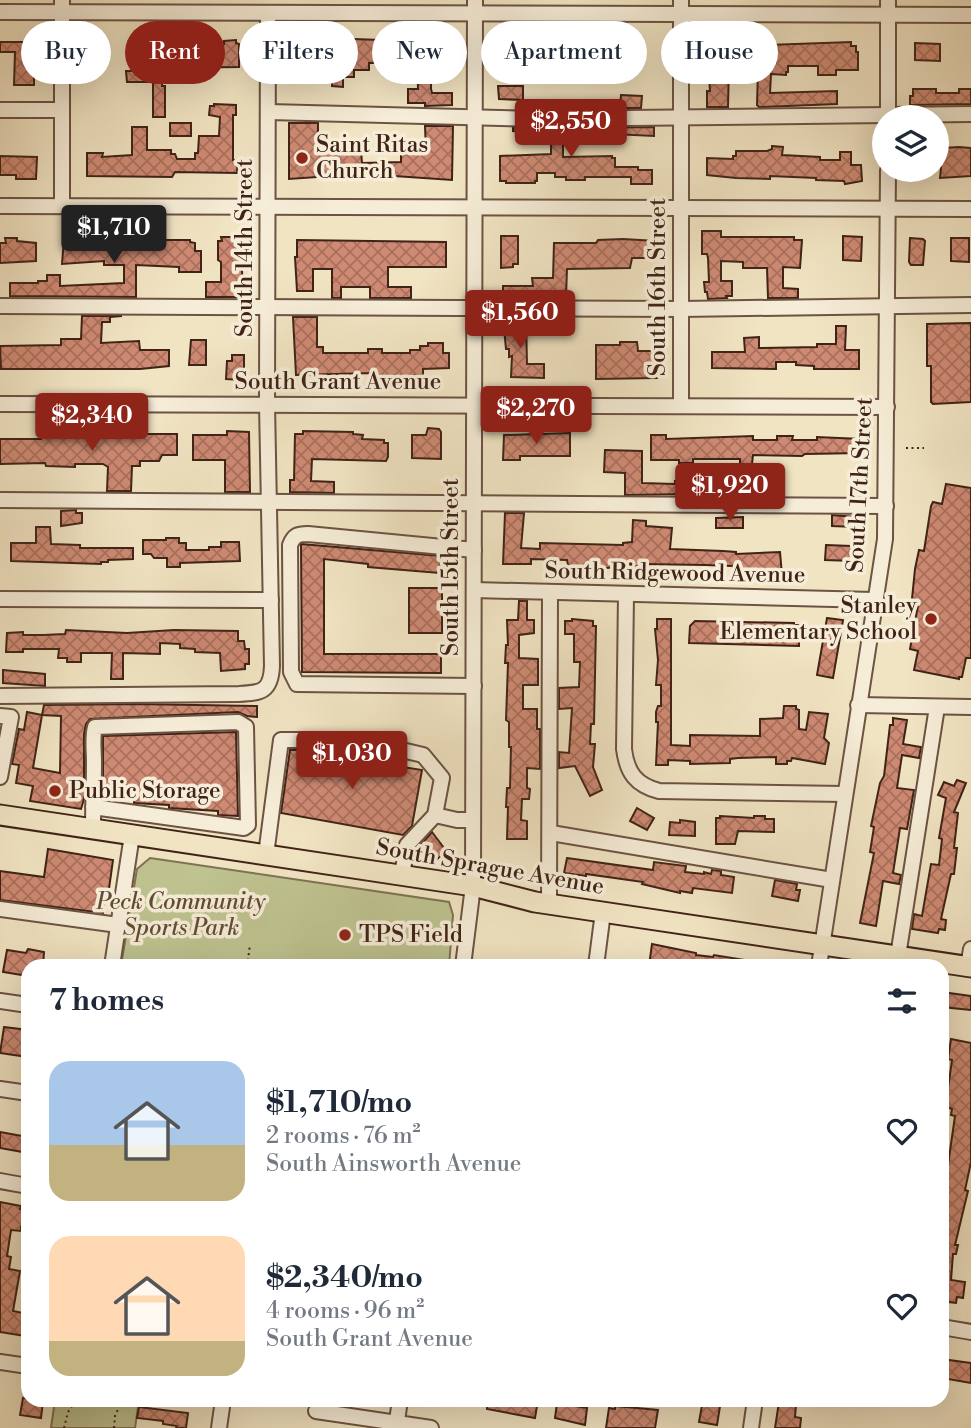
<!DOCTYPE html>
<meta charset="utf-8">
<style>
:root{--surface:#fff;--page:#f2f2f3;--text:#1f2937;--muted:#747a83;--accent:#8f2418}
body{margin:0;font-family:"Libre Bodoni",serif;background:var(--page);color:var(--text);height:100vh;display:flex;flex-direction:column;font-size:26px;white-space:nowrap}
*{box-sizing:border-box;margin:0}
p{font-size:23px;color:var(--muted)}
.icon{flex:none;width:38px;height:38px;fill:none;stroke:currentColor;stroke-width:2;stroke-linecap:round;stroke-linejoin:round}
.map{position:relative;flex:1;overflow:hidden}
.side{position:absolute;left:21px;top:959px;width:928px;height:448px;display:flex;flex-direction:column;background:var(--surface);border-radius:21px;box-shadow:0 7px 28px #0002}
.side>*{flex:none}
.guide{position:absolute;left:21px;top:21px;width:929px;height:63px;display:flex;gap:14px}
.buttons{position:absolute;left:872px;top:105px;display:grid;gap:14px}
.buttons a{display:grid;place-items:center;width:77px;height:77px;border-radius:50%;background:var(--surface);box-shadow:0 7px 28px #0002;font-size:35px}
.price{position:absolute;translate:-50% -60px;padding:0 16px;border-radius:7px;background:var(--accent);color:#fff;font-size:23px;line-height:46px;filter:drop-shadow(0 2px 4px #0008)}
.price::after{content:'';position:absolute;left:50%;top:42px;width:21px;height:16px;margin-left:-10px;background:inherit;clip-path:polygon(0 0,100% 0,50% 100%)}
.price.current{background:#222;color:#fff}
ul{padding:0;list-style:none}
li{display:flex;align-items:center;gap:21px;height:175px;padding:0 28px}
li span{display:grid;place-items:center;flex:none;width:196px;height:140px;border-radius:21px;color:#555}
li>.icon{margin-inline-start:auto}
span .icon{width:84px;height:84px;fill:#fffc;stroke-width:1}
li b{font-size:30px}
h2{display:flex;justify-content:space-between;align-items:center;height:84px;padding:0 28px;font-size:30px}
.pill{padding:0 24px;border-radius:32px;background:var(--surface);box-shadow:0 7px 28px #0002;font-size:24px;line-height:63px}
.pill.current{background:var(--accent);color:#fff}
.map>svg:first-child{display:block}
.park{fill:#bec390;stroke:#7f7354;stroke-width:2}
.building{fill:url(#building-cross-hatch);stroke:#402317;stroke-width:2}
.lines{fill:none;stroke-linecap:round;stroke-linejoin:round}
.minor-casing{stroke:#6c5342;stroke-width:18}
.major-casing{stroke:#402317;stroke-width:23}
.path{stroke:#402317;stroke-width:2;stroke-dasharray:2 3.5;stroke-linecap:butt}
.minor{stroke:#f6edd8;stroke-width:14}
.major{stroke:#f1e4c3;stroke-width:19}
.poi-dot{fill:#8f2418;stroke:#f6edd8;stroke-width:2.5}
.labels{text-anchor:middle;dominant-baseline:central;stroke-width:7;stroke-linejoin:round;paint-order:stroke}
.poi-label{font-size:23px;fill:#402317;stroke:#f6edd8;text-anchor:start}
.street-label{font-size:23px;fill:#402317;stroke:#f6edd8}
.park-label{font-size:23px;font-style:italic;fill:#604b35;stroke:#f6edd8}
</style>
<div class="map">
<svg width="971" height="1428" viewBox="0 0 971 1428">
<defs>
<pattern id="building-cross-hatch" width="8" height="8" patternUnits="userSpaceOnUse" patternTransform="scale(1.75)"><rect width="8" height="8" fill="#ce8a73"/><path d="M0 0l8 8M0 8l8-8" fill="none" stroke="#a9705d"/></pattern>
</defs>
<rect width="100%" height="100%" fill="#f1e4c3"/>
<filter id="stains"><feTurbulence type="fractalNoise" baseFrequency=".00286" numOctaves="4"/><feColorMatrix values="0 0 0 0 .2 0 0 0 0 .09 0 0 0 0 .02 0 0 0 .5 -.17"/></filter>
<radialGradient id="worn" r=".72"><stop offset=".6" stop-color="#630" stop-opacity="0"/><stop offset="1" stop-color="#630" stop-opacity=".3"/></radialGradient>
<g class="park">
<path d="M150,858L449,902L453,915L449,966H121L137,869Z"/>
<path d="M55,1400H139L135,1428H51Z"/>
</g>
<g class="building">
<path d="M353,39L381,40V44H384V58L380,63H369V70H354V77H343V87L332,86L333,66L298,65V61H293V46H301V43L353,44Z"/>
<path d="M88,40H104V59L88,60Z"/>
<path d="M170,40L222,44H224V41L236,40V43L239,44V67L162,68V86H165V117H153V82H127L126,71H145V45H170Z"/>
<path d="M417,40H450L449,63L431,62V89L432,93H452V105L425,106V103H408V89H418Z"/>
<path d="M713,40L738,44L767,45L851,42V46H856V52H858V70H836V75H818V66H788V72H786V75L771,74L770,93L837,91V104L759,107L757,105L758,70H752V66H729L728,107H707V91H710L707,43L713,44Z"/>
<path d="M0,42H34V85H14L15,52H0Z"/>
<path d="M553,43H568V68L531,66V45Z"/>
<path d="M915,43L940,44V61L915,60Z"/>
<path d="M587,45H604V51L639,48L638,71L587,70Z"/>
<path d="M498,86H523V100L499,99Z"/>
<path d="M913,89H936V93H959V89H971V104L910,105V96H913Z"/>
<path d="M621,95L642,96L641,108H620Z"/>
<path d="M214,104L236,105V115H233V160H238L237,173L175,172L172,177L87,176V153H103L102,157L132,155V127H147V150H171V154H175L177,159H195V153H198L199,136H219L220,117L209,115L210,106H214Z"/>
<rect x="170" y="123" width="21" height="13"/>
<path d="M289,123H318V146L334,145L338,150H361L362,163L401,162V154H405V151H426L425,126H453L452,180L394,176L348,180L346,175L289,179Z"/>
<path d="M654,127V136L591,133L563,136V157L612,156V158H615V167H638V170H652V184H631V177H585V180H566V177H555V173H537V181H535V183H506V181H500V156L551,154V135L524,134V132L513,131V128Z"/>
<path d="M772,146L783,147L782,155L820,157V160H840V152H851V165H861L862,181L845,184L844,181L816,180V178L770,176V179L736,178L707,175V158L733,159V156H736V151H767L772,149Z"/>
<path d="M959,147L971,148V176L940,178L943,148Z"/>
<path d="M0,156L37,157L36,179H16V175H0Z"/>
<path d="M702,231H721V237H794V240H802L800,268L783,267V288L798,289V298H768L767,268H743V262L721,261V281H732V296H726L727,298L708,299L707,292H705L704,282H709L708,258L707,254H702Z"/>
<path d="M501,236H518V264H513V267L501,268Z"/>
<path d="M843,236L862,237L861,261L843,260Z"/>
<path d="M102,237L111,238L112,240H190V242L195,243V251H201V272H179V267L136,265V297L10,296V283H38V281H47V275H60V286L124,283V265H104V261L62,264L64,238Z"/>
<path d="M221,237H233V241H239L243,282H247V297H206V282H221V262L218,260V241H222Z"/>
<path d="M5,238H17V241L36,243V261L0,263V243H6Z"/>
<path d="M910,238L923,239L925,241L923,265H911L909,262Z"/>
<path d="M951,238H969V262L951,261Z"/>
<path d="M623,239L656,241V258H632L630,268L567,269L566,297L503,299V286H533L532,278H553L554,243H596L598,240Z"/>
<path d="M297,240L446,242V267H388V287H411V298H370V287H341V298H332V269H313V291H297L295,257H297Z"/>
<path d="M82,316H122L110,317V322H102L101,343L139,341L140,350H169V366L140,369H1L0,346L61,345V339H81Z"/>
<path d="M293,317H317V347H323V353H368V349H382V353H410V350H420V346H428V343H443V353H449V368L423,369V375L403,376L373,375V373L296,375Z"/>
<path d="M503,318H526L527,364H544V378L511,377L512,356L509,357V349H506Z"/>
<path d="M971,323V402L933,404L931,402V366H927V324Z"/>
<path d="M836,326H846L845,350H859V369H814V366L796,365V362H776V369L712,368V352H745L744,338L759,337V348L817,347V344H836Z"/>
<path d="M191,340H206V365H189Z"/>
<path d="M620,342H637L638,351H657V378L596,379V345H620Z"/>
<path d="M232,355H244V380L226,379L227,361H232Z"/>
<path d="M428,428L439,429L441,432V459L412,458V435H426Z"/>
<path d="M227,431L249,432L250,492H225V460H193V435H227Z"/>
<path d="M303,431L353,432V434L363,435L362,439L384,440V443H388V457L386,461L312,459L311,481L334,482V493L290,492V480H294L295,434H303Z"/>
<path d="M570,433V456H520V460H503L504,435Z"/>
<path d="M123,434H177V455H162L159,461H140V466H132L131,491H107L108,467L103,464H75V467L46,466L45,463L0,464V439H41V435L112,438V435Z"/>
<path d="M651,435H666V439L753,436V440H777V436H793L792,440H817V437L861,439V453L805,454L802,456L753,455L752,464H740V459H693V463H679V460H651Z"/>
<path d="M605,450L642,451V483L675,484V481H691V494L625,495V473L604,472Z"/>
<path d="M946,484L971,488V658H966L962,677H959V679L914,670L918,651L910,649L919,600L912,599L915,569L919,550L924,551L931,506L933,502L942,504Z"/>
<path d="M76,510V513H82V523L61,526V511Z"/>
<path d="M505,513H524L521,548L540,549V543L623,545V543L632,542L633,520L646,521V526L672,528L670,549L723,551L736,552V554L780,552L782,575H772V569L733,570V566L705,565L643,564V566L605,568L572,566L568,565L567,560L531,559V564H503Z"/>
<path d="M832,515L855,517L856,527L832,526Z"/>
<path d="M743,517V528H716V518Z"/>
<path d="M36,527H50L51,544L80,545V548H133V559L108,560V562H101V564L11,561V543H36Z"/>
<path d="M166,538H179V543H186V550H209V547H221V542H239L240,561L180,563V567H167V558H154L151,554H143V540H166Z"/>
<path d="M301,544L441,556L439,573L368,567V564L324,559V654H441V673L302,672Z"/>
<path d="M826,545L851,546V551H855L854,561L825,560Z"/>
<rect x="409" y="588" width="33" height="45"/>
<path d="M519,601H527V620H534V633L519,635V658L538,659V685H523V709H537V729H540V769L527,768V788L530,789L529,799H522L521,820L527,821V839H507L508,807H506L507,788H510L511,747H509V722L506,720L508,663H505L506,645H508L507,620H518Z"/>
<path d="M827,618L843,620L833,678L817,675Z"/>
<path d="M572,619L593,621V626H596L594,724H591L590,744H595L593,767L602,790L590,796L575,766L559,768V752L569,753L572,708L559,709V688L579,687L580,662H574V634H565V621H572Z"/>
<path d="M657,619H671V745L690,746V735L760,736V719L783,718L784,706H796V709L799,710V729L806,730L809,712L828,714L824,738L829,743L825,764L792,758L791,761H787V764H776V757L738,758L730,759V763L690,764V761L668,760V765H656L658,722H656V712L658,706H661V685H656L658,660L655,629H657Z"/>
<path d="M695,621L794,623V625H799V646L689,643L690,626Z"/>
<path d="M66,630L127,633L174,630L238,631V641H244L245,649H249V664H245V669L221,671L220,653L195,652V649L180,648V644L160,643V654L123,653V679H111L112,653H81V662H67V658H58L59,649H23V652H6L7,633L23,632V635H43L65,634Z"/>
<path d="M3,670L45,674V686L3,683Z"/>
<path d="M137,704L257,706V717L247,716L238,712L90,719L86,724L84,734V799L81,809L30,801L33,786L16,783L19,765L12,764L19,729L24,730L27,712L42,715L33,768L60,773L61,716L42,715L44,705Z"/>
<path d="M893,718L907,720L903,744L921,747L919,758L902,755L897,788L914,790L907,829L900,828L893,873L901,875L899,884L883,881L876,926L860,923L874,853L870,852L874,827L871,826L880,783L884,776L890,725H893Z"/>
<path d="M236,732L238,816L218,815V811L169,808V805L134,803V799H103V736Z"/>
<path d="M290,750H305L356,759L358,750L391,757L390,765L422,770L412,826L403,835L281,813Z"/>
<path d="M957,780L966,783L954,812L958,813L954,848H957L954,874H951L941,919L946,920L945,930L939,929L938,933L912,929L914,914L922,916L931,864L939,865L942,839L939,838L946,798L938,795L944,782L954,786Z"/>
<path d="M637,808L654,818L647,830L630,821Z"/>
<path d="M720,816L754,818V816H765V819H774V832L738,831L735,844H716V818H720Z"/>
<path d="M680,820L695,822V836L669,835L670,822L680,823Z"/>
<path d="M432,832L447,852L430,864L418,848Z"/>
<path d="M48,849L113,860L108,896H105L103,913L0,900V871L44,877Z"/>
<path d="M567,858L653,870L654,862L686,866L685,872L704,874V872L711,874L712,870L721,871V875L734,877L732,893L693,888L692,893L680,891V893L642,884L643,882L586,874V876L564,873Z"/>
<path d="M775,880L797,884L796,890H800L798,901L772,896Z"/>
<path d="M652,944L696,953V955L713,957L714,955L751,961L750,966H649Z"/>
<path d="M28,949L44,952L43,966H28V976L3,972L7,950L26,953Z"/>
<path d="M942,992L971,996V1010L942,1007Z"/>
<path d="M4,1027L28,1030V1057L0,1053Z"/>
<path d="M951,1039L971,1043V1162L965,1190L968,1191L955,1245H958L956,1254H953L951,1280L965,1282L963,1298L957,1297L956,1303L948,1302V1304L942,1303V1207L955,1116L951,1115L952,1109L942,1105L943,1095L947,1096L952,1060L948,1059Z"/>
<path d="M0,1132L28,1137V1153L0,1148Z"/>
<path d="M0,1202L21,1206L20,1209L28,1210L24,1227H21V1231L11,1230L7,1256L11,1257L9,1269L20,1271L13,1311L28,1314V1335L25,1336L0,1332Z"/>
<path d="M942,1359L971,1363V1383L942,1378Z"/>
<path d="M23,1398L43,1401L41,1418L20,1415Z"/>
<path d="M488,1400H538L535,1418L487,1409Z"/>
<path d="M703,1400H721L717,1425L699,1422Z"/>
<path d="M779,1402L796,1405L795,1417L801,1418L800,1428H775Z"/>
<path d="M557,1403L587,1408L585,1425L555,1418Z"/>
<path d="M615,1406L658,1410L655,1428H606L609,1408L615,1409Z"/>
<path d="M139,1407L188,1413L186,1428H176L177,1426L163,1424V1421L137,1418Z"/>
</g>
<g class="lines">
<g class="minor-casing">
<g id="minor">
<path d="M888,0V117"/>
<path d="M0,12L971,15"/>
<path d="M0,110H62"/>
<path d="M269,112L541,119L971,114"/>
<path d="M0,206L971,209"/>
<path d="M62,206V0"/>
<path d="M0,306L681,309L971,305"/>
<path d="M0,404L887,407"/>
<path d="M681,406V0"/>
<path d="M0,500L886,506"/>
<path d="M474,590L874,600"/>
<path d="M626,595L624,749C627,773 636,785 659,791L845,794"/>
<path d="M0,599L271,600"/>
<path d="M474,686L297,684L291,672L290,545C294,535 298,534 308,534L474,550"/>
<path d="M0,696L239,694C262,693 271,691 272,666L267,404L268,14"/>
<path d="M858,705L971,707"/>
<path d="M0,716L11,717L0,777"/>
<path d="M93,807L244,828L248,825L246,727L238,722L95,727C92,738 94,750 94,761C94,783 93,806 93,829"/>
<path d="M435,815L457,820H473"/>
<path d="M551,833L832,880"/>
<path d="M266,855L281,740H359L423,755L442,778L435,815L407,845L402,875"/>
<path d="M549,904L550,593"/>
<path d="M0,909L118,925"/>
<path d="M898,956L937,707"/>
<path d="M112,966L132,835"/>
<path d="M463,966L473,886L475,0"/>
<path d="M596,966L603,912"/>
<path d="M819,966L885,539L888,170"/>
<path d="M968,967L971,949"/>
<path d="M0,1001L28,1005"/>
<path d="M0,1089L28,1093"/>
<path d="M0,1181L28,1186"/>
<path d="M942,1327L971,1332"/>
<path d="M0,1362L28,1366"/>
<path d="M316,1411L431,1428"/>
<path d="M219,1428L223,1400"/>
<path d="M396,1428L400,1400"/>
<path d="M751,1428L755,1400"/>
</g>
</g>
<g class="major-casing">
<path id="major" d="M0,815L473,886L535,902L971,967"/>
</g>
<g class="path">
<path d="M906,448H924"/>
<path d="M247,966L250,945"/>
<path d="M64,1428L68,1412L76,1400"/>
<path d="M114,1428L115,1416L122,1400"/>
</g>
<use href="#minor" class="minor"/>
<use href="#major" class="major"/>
</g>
<g class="poi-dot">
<circle cx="302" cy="158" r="7"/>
<circle cx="931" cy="619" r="7"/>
<circle cx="55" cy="791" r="7"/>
<circle cx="345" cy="935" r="7"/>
</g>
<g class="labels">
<g class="poi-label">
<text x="316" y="145">Saint Ritas<tspan x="316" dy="26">Church</tspan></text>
<text x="917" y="606" text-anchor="end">Stanley<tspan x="917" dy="26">Elementary School</tspan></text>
<text x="69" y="791">Public Storage</text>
<text x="359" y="935">TPS Field</text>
</g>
<g class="street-label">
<text transform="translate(245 248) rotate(-90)">South 14th Street</text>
<text transform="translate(658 287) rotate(-90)">South 16th Street</text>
<text x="338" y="382">South Grant Avenue</text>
<text transform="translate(860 485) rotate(-87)">South 17th Street</text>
<text transform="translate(451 567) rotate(-90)">South 15th Street</text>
<text transform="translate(675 573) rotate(1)">South Ridgewood Avenue</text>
<text transform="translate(490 867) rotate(10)">South Sprague Avenue</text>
</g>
<g class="park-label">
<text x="181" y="902">Peck Community<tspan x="181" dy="26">Sports Park</tspan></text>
</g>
</g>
<rect width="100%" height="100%" filter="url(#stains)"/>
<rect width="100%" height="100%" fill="url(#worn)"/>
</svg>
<div class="buttons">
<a><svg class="icon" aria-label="layers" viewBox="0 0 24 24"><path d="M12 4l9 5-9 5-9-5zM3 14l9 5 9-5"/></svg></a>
</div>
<b class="price" style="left:571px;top:159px">$2,550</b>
<b class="price current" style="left:114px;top:265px">$1,710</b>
<b class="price" style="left:520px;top:350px">$1,560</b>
<b class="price" style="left:536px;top:446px">$2,270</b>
<b class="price" style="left:92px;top:453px">$2,340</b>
<b class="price" style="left:730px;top:523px">$1,920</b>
<b class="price" style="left:352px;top:791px">$1,030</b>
<div class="guide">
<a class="pill">Buy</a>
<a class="pill current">Rent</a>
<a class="pill">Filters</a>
<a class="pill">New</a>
<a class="pill">Apartment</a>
<a class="pill">House</a>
</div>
<section class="side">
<h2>7 homes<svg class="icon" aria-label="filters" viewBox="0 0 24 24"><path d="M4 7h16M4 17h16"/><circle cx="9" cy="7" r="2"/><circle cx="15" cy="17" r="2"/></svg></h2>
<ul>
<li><span style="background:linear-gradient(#a9c7e8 60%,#c2b280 0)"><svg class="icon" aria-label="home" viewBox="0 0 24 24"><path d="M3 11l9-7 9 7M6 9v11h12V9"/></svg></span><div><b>$1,710/mo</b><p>2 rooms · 76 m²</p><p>South Ainsworth Avenue</p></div><svg class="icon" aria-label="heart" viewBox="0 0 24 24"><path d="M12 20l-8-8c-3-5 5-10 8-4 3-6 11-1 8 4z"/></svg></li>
<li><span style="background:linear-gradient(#ffd9b3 75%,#c2b280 0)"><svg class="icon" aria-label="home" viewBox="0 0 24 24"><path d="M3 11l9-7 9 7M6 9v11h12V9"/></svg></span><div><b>$2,340/mo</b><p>4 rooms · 96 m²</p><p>South Grant Avenue</p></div><svg class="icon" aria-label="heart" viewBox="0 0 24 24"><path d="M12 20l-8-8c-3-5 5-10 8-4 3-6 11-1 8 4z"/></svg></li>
</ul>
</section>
</div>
